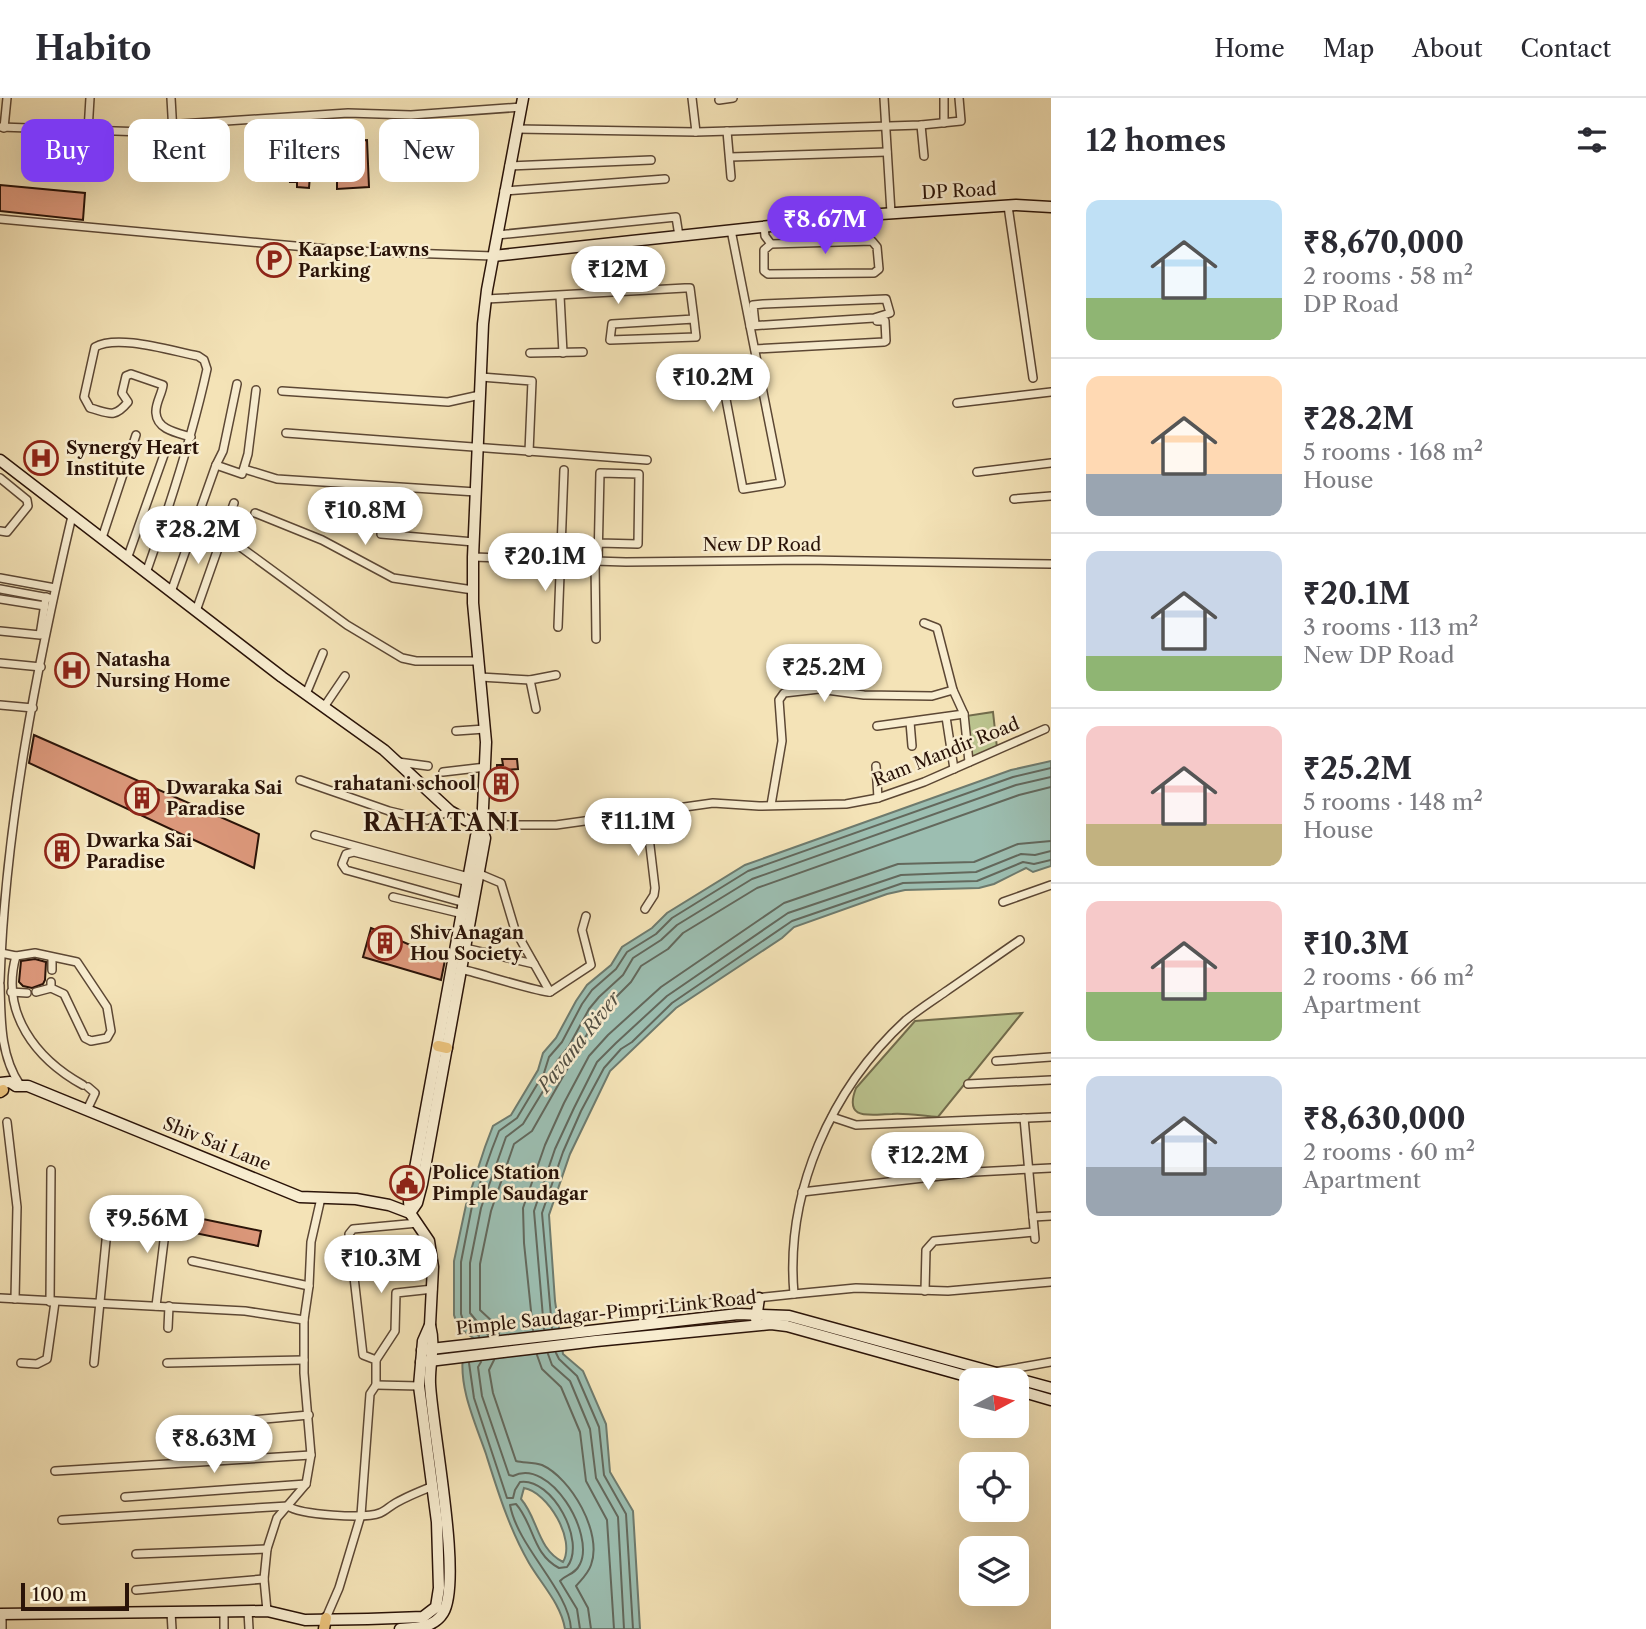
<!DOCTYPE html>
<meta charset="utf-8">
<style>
:root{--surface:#fff;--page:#f7f7f7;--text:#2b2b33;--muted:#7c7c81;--line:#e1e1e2;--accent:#7c3aed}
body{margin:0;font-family:"Libre Caslon Text",serif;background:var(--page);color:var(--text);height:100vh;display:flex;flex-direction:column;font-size:26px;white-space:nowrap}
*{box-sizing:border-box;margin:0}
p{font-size:23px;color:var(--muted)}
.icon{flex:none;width:38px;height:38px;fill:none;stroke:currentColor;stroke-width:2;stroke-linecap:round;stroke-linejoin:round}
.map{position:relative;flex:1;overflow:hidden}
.side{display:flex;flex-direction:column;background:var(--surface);width:595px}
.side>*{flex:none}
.guide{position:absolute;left:21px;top:21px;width:665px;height:63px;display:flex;gap:14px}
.needle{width:46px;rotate:83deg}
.fabs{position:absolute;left:959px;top:1270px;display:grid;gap:14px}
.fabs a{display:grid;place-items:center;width:70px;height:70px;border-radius:14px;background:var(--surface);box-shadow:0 7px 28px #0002;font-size:35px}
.scale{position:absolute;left:21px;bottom:18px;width:108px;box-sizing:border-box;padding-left:7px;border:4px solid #2a1308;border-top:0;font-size:19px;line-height:24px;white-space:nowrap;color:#2a1308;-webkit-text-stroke:5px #f8edd0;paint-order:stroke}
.price{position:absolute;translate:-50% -60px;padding:0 16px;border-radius:24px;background:#fff;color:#222;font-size:23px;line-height:46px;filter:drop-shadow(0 2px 4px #0008)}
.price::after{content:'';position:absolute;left:50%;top:42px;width:21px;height:16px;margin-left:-10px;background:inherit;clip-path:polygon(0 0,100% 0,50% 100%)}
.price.on{background:var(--accent);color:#fff}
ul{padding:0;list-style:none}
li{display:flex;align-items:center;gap:21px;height:175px;padding:0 35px}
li+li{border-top:2px solid var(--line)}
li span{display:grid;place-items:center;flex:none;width:196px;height:140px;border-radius:14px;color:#555}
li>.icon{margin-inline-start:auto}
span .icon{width:84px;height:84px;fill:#fffc;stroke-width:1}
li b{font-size:30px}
h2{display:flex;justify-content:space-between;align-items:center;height:84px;padding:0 35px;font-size:30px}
.tag{padding:0 24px;border-radius:14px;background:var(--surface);box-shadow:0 7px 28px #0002;font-size:24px;line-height:63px}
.tag.on{background:var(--accent);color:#fff}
header{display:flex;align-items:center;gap:42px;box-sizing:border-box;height:98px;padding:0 35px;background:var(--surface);border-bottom:2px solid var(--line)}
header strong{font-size:33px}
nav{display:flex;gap:38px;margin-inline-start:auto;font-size:24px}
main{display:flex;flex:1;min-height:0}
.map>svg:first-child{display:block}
.green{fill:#bbc48f;stroke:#726c4c;stroke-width:2}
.water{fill:#9cbeb1;stroke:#6e7a6d;stroke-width:2;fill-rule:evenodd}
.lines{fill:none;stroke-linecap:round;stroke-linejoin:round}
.shore{stroke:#63685c;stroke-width:2}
.building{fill:#dc987b;stroke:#2a1308;stroke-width:2}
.street-casing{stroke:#5c4734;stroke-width:10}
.secondary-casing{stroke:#2a1308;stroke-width:13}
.primary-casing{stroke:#2a1308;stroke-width:13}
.street{stroke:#f8edd0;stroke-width:7}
.secondary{stroke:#f8edd0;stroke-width:10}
.primary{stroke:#eac27c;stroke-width:10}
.labels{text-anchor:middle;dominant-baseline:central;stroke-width:5;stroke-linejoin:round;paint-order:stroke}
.street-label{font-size:18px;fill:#2a1308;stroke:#f8edd0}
.poi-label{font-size:18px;font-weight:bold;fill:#2a1308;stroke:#f8edd0;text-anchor:start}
.water-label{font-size:19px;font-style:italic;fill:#524f43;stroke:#f8edd0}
.district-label{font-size:24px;font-weight:bold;letter-spacing:2px;fill:#2a1308;stroke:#f8edd0}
</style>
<header>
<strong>Habito</strong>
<nav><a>Home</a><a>Map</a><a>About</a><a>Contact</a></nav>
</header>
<main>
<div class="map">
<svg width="1051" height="1531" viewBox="0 0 1051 1531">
<rect width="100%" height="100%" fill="#f4e3b7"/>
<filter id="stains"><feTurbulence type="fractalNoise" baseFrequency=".00286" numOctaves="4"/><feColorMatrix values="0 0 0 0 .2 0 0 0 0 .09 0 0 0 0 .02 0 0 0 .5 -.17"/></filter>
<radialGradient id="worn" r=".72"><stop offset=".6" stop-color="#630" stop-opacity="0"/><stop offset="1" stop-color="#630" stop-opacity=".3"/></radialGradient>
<g class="green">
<path d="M993,614L997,650L971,662L966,618Z"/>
<path d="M1022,915L938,1019C923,1018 907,1015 892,1016C871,1016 843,1024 856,990L915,923Z"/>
</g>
<path class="water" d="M1051,663V768L1033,774L1026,770L994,786L979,790L905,792L887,796L794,829L782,840L676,910L610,973L570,1056L549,1117L555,1203L563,1256L583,1273L606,1326L610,1374L633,1413L640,1531H565C561,1506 542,1487 529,1465C509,1430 498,1394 486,1356C475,1324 459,1291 463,1257L469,1253L473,1240L458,1229L454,1217V1163L466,1107L485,1049L493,1028L511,1017L538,972L543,955L556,940L576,903L587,887L611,867L622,849L652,830L667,815L745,767L1011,672ZM524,1390C548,1394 576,1442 563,1464C537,1451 538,1420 521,1401Z"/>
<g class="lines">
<g class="shore">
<path d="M552,1230L542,1115L563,1054L581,1013L604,970L621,951L632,944L672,905L792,823L903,785L977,783L1023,764L1034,766L1051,762"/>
<path d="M544,1231L534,1113L555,1051L574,1010L597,964L616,945L667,898L788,815L901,777L976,774L1021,756L1035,757L1051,753"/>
<path d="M533,1232L524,1145L523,1110L545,1047L564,1005L589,958L608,937L661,889L784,805L898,766L974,764L1018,746L1051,743"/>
<path d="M499,1236L494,1225L480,1212V1166L491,1113L514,1046L532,1033L598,917L631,884L641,868L668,851L683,835L757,790L1019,697L1051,689"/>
<path d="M488,1237L470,1215V1165L481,1110L506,1039L523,1026L551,980L557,963L569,948L589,911L599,899L623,877L633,860L661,842L677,827L752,781L1016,687L1051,679"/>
<path d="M479,1238L464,1225L461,1216V1164L472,1108L492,1051L499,1033L517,1020L544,975L549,959L562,944L582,906L592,892L616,871L627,854L656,836L672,820L748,773L1013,679L1051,670"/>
<path d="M556,1255L559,1261L577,1278L599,1329L604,1377L626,1416L633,1531"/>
<path d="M548,1256L552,1267L570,1283L590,1331L596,1380L618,1419L624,1531"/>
<path d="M537,1257L542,1271L561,1289L580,1334L586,1383L607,1422L614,1531"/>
<path d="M494,1262L489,1272L493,1295L516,1363C523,1365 533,1364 542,1367C571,1380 603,1435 591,1467C588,1476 581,1482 576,1488L588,1510L591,1531"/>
<path d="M481,1264L478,1269L482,1298L509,1377L513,1378C550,1359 595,1436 580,1466C575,1477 566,1476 560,1483L577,1511L580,1531"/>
<path d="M469,1265L474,1300L507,1400H513L515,1392L520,1384C552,1379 587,1444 567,1469L559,1470C532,1456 534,1426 516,1406L510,1407C518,1450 569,1492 571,1531"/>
</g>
</g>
<g class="building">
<path d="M302,24L304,45L367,42L369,89L337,91V78L310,77L309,90L297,89V84H290L291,67L297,68L298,36H290L289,27Z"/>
<path d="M0,87L85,95L83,122L0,113Z"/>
<path d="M34,637L259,736L254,770L29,665Z"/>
<path d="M502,661H517L518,671L506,672L505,700H496L497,667H503Z"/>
<path d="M371,830L445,862L441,882L363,859Z"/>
<path d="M35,861L46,864L45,882L43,886L32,890L23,888L19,884L21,863Z"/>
<path d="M193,1119L261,1133L258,1148L190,1134Z"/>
</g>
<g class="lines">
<g class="street-casing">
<g id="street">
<path d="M692,0L696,34"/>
<path d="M884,0L891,115"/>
<path d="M944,0V25"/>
<path d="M719,2L733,0"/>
<path d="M181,26L348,15L411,17L522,9"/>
<path d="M921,27L924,58"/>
<path d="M0,29L173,35L171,0"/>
<path d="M4,30L7,0"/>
<path d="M517,31L696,34L921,27L961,23L959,0"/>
<path d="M88,33L90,0"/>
<path d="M727,33L731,79"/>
<path d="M730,59L887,54"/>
<path d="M509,68L651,62"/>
<path d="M504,93L665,81"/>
<path d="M1008,108L1033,280"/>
<path d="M0,121L350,153L493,158"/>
<path d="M764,128L765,138L771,146"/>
<path d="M731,132L781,385L743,391L725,296L762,287"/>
<path d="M497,137L676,119L679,138"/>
<path d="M872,143L877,149L879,171L874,175L768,176L764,173V152L771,146Z"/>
<path d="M560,198L563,255"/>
<path d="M486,201L685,190H690L694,221L612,226L610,242L696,239L694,221"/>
<path d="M750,228L874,220L890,215L886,201L763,206L753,207L755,226"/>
<path d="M755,251L884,244L886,243L885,223H877"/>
<path d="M530,255L583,254"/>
<path d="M481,279L532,283L529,354"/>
<path d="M282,293L448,304L480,297"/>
<path d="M957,305L1051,294"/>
<path d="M286,335L647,362"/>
<path d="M216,367L242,376L248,356L256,292"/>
<path d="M244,371L277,381L476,394"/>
<path d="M977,374L1051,365"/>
<path d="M0,380L27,402L28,408L7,434L0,433"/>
<path d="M1014,401L1051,398"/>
<path d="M255,415L322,442L393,480L473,492"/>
<path d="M381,436L474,444"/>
<path d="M224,437L347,527L402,560L416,563H478"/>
<path d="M102,440L136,337"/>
<path d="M598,445L638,446L639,376L600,375L598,463"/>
<path d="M473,459L626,464L805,462L1051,466"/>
<path d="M127,461L165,354"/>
<path d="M595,463L596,541"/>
<path d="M146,475C170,407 192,340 207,271L204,262L198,258C171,253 118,236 95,249L84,299L90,310C109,315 114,321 128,304L122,295L126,278L131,276L163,287C162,296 155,306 156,315C157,332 178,335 191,339"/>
<path d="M0,480L55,490"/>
<path d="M0,491L49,500"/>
<path d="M171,494L216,367L223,353L237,286"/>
<path d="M0,501L45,508"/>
<path d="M196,513L234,405"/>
<path d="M924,525L937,530L953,592L964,616L969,664"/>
<path d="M558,529L564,372"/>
<path d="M0,533L40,537L46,499"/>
<path d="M0,565L41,569"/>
<path d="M480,579L530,582L556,577"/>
<path d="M530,582L536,611"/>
<path d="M306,596L323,555"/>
<path d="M0,607L33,610"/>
<path d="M324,609L345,578"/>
<path d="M946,619L954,671"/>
<path d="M910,624L912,648"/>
<path d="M877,628L964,616"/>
<path d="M456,633L485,631"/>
<path d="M398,664L428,668"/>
<path d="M876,668L878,700"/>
<path d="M443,674L486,669"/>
<path d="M300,682L389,713L427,722L450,713"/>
<path d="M771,707L782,643L779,602L784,595L819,591L864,597L932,598L953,592"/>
<path d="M482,727H556L713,705L759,708L846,706L878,700L924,684L1045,631"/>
<path d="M315,737L472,780"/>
<path d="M475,774L501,785L515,832L550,894L591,867L582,832L586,818"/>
<path d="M393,799L463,816"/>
<path d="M1003,804L1051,787"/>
<path d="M465,805L346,772L342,766L346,756L354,754L469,784"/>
<path d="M645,811L654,797L655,790L646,714"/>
<path d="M465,850L534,866"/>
<path d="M1,855L16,858L35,855L77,864L107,909L111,933L107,940L91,943L85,940L64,896L51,890V884"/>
<path d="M16,858C0,915 36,961 83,987"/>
<path d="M461,871C475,874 542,895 550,894"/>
<path d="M52,872V860"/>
<path d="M0,883C5,730 37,567 72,418"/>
<path d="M0,887C1,922 0,957 20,987"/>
<path d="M11,894L27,895"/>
<path d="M36,894L51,890"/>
<path d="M996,963L1051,959"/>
<path d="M968,986L1051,982"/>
<path d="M87,1012L95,995L88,989"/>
<path d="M832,1019L856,1027L1051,1019"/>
<path d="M1024,1020L1035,1141"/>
<path d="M7,1024L17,1109L15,1201"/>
<path d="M802,1094L975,1074L1051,1070"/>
<path d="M1033,1119L1051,1118"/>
<path d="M192,1163L309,1188"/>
<path d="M925,1193L926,1152L934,1143L1034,1134"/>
<path d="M794,1196C785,1094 831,991 906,922C918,912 932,903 945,894C970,877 995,859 1020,842"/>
<path d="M0,1200L245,1213L304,1222"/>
<path d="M50,1204L51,1072"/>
<path d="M156,1208L168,1110"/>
<path d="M646,1226L662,1210L794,1196L856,1190L948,1193L1051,1184"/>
<path d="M168,1230L169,1208"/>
<path d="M376,1262L395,1233L396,1195L433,1191"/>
<path d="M21,1265L37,1266L47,1261L55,1204"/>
<path d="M94,1265L109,1112"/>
<path d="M167,1265L304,1262"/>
<path d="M992,1283L994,1274L1051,1264"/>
<path d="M376,1287L419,1288"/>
<path d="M196,1327L309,1317"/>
<path d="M55,1373L311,1357"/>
<path d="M125,1399L306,1386"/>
<path d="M62,1422L288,1408C300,1417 365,1421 380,1415C385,1413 389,1409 394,1406C405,1399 421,1393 433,1388"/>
<path d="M136,1456L267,1451"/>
<path d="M136,1492L264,1481"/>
<path d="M248,1513L249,1531"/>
<path d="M267,1513L264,1481L267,1451L277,1420L306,1386L311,1357L304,1275V1222L309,1188L311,1144L321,1100"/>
<path d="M171,1514L172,1531"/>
<path d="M2,1516V1531"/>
<path d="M326,1520L339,1490L361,1417L370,1296L376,1287V1262L363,1257L349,1136L353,1131L418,1125"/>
<path d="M224,1531V1514"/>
</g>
</g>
<g class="secondary-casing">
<g id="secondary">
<path d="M493,158L881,116L1016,107L1051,109"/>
<path d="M0,362L282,579L384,652L450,713L466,722L482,727"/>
<path d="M0,985L10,984L16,988H28L300,1099L356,1101L389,1107L410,1115"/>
<path d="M410,1115L417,1105L422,1086L485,740L482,732L486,644L473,505V459L483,226L487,192L523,0"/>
<path d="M756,1221L759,1200"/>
<path d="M422,1252L738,1216L789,1218L1051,1290"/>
<path d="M421,1264L596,1243L771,1226L787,1228L984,1283"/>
<path d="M1017,1292L1051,1302"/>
<path d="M0,1516L267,1513L305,1522L368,1521L423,1519L436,1509L439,1490L437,1424L419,1288L423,1243L430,1227L433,1169L429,1143L410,1115L409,1103L476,738L482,732"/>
<path d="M400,1531C416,1530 434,1530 443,1515C463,1483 432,1330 430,1286C429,1264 436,1251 430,1227"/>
</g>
</g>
<g class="primary-casing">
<g id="primary">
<path d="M438,948L447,950"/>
<path d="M0,994L3,992"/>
<path d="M324,1531L326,1520"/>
</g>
</g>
<use href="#street" class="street"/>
<use href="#secondary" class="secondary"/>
<use href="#primary" class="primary"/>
</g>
<defs>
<g id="parking-ring" transform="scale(1.75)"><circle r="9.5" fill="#f8edd0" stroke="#8f2418" stroke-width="1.5"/><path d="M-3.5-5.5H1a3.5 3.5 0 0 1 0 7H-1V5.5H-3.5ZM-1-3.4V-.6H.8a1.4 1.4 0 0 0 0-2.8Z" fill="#8f2418"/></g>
<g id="hospital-ring" transform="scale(1.75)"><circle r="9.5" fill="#f8edd0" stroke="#8f2418" stroke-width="1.5"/><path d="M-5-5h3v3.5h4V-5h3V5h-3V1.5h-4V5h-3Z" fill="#8f2418"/></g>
<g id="building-ring" transform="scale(1.75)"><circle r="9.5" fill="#f8edd0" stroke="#8f2418" stroke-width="1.5"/><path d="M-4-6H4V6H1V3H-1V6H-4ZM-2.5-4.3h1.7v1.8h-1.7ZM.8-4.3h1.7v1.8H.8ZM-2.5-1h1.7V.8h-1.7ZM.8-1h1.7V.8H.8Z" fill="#8f2418"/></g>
<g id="civic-ring" transform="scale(1.75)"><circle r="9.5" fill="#f8edd0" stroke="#8f2418" stroke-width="1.5"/><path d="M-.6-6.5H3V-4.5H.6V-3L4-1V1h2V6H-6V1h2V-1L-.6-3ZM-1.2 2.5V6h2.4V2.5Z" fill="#8f2418"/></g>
</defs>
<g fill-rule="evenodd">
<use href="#parking-ring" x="274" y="162"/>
<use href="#hospital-ring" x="41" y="360"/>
<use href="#hospital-ring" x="72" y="572"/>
<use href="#building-ring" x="501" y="686"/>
<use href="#building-ring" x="142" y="700"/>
<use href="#building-ring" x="62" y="753"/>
<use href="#building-ring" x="385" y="845"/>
<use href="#civic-ring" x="407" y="1085"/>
</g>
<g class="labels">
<g class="street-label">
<text transform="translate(959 93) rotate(-3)">DP Road</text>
<text x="762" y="447">New DP Road</text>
<text transform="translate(946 654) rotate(-22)">Ram Mandir Road</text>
<text transform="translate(217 1046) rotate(22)">Shiv Sai Lane</text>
<text transform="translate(606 1215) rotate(-6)">Pimple Saudagar-Pimpri Link Road</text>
</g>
<g class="poi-label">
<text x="298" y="152">Kaapse Lawns<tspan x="298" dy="21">Parking</tspan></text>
<text x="66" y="350">Synergy Heart<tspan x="66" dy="21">Institute</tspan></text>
<text x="96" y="562">Natasha<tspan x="96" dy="21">Nursing Home</tspan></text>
<text x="476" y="686" text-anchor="end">rahatani school</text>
<text x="166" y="690">Dwaraka Sai<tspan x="166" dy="21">Paradise</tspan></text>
<text x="86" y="743">Dwarka Sai<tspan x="86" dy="21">Paradise</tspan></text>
<text x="410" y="835">Shiv Anagan<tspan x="410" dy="21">Hou Society</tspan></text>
<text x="432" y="1075">Police Station<tspan x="432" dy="21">Pimple Saudagar</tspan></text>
</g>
<g class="water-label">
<text transform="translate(579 944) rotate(-52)">Pavana River</text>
</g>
<g class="district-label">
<text x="442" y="724">RAHATANI</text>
</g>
</g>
<rect width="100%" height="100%" filter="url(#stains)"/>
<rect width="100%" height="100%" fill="url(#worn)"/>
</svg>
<div class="fabs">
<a><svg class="needle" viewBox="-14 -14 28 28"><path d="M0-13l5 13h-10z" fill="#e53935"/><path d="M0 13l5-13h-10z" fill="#7c7c81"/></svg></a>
<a><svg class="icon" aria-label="locate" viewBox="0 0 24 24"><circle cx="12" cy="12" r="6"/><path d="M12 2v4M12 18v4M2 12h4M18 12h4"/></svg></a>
<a><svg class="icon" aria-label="layers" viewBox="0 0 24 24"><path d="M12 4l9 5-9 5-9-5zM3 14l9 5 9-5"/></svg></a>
</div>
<div class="scale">100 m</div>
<b class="price on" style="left:825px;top:158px">₹8.67M</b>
<b class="price" style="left:618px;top:208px">₹12M</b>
<b class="price" style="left:713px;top:316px">₹10.2M</b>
<b class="price" style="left:365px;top:449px">₹10.8M</b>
<b class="price" style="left:198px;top:468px">₹28.2M</b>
<b class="price" style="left:545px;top:495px">₹20.1M</b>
<b class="price" style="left:824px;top:606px">₹25.2M</b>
<b class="price" style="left:638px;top:760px">₹11.1M</b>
<b class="price" style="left:928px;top:1094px">₹12.2M</b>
<b class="price" style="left:147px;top:1157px">₹9.56M</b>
<b class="price" style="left:381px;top:1197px">₹10.3M</b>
<b class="price" style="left:214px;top:1377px">₹8.63M</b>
<div class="guide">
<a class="tag on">Buy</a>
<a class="tag">Rent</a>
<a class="tag">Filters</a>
<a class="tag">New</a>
</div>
</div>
<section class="side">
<h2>12 homes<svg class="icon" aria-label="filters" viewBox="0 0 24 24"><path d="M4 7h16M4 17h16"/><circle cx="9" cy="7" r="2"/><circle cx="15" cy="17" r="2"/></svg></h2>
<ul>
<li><span style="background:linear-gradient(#bfe0f5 70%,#8fb573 0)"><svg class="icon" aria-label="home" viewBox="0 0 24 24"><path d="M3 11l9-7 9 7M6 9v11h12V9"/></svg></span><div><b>₹8,670,000</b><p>2 rooms · 58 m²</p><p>DP Road</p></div></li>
<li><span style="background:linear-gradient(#ffd9b3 70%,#9aa5b1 0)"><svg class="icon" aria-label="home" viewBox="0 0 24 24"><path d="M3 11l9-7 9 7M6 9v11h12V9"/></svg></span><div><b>₹28.2M</b><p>5 rooms · 168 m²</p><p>House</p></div></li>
<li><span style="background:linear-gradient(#c9d6e8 75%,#8fb573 0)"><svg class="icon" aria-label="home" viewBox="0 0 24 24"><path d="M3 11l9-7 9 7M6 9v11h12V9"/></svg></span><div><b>₹20.1M</b><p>3 rooms · 113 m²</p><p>New DP Road</p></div></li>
<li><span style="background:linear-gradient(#f6c9c9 70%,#c2b280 0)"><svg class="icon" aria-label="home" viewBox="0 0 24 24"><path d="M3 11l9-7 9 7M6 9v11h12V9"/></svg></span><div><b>₹25.2M</b><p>5 rooms · 148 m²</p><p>House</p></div></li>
<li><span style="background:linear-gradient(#f6c9c9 65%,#8fb573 0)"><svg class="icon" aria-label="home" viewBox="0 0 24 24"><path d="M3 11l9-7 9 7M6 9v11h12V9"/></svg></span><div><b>₹10.3M</b><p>2 rooms · 66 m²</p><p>Apartment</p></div></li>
<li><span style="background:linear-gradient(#c9d6e8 65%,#9aa5b1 0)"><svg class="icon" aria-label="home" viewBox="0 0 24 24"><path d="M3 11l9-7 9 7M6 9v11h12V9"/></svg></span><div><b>₹8,630,000</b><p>2 rooms · 60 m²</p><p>Apartment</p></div></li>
</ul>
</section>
</main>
